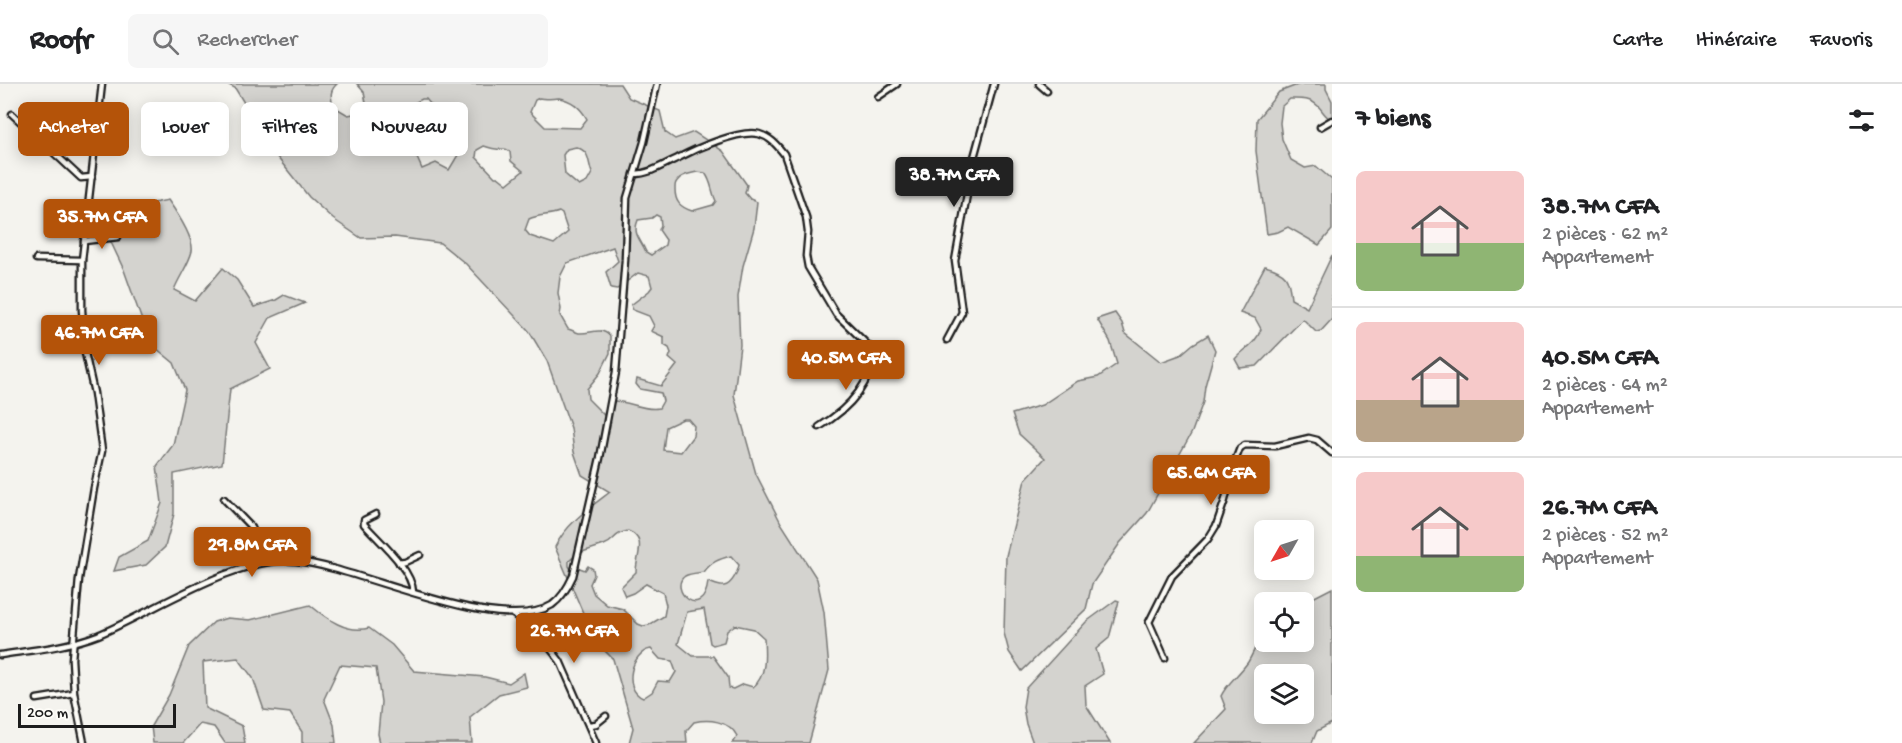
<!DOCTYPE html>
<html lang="fr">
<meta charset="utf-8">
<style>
:root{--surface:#fff;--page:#f6f6f6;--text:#202124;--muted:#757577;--line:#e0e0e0;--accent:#b45309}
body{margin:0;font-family:"Gochi Hand",sans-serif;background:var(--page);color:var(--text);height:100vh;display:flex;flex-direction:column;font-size:22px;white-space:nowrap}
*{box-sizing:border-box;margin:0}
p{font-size:20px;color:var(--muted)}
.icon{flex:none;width:33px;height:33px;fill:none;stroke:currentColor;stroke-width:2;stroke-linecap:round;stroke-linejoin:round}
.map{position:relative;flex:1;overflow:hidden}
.details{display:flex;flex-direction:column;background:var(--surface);width:570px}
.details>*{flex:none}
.banner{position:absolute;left:18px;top:18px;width:570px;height:54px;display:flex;gap:12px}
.needle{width:39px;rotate:231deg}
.tools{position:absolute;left:1254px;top:436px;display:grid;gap:12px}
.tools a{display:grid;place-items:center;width:60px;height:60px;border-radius:9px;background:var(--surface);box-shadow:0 3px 15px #0003;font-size:30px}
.scale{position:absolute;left:18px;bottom:15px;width:158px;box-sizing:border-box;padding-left:6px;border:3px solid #1c1c1c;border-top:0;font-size:16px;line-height:21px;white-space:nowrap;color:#1c1c1c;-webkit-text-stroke:4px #fdfcf7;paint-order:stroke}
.price{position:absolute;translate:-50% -51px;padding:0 14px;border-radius:6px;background:var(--accent);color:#fff;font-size:20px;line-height:39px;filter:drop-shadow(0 2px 3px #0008)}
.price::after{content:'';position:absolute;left:50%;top:36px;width:18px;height:14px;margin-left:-9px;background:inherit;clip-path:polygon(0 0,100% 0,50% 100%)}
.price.current{background:#222;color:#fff}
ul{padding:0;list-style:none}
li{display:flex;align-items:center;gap:18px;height:150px;padding:0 24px}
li+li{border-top:2px solid var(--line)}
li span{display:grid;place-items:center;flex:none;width:168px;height:120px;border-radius:9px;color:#555}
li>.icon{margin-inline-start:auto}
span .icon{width:72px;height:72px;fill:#fffc;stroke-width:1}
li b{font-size:26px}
h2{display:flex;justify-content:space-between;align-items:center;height:72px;padding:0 24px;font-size:26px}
.pill{padding:0 21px;border-radius:9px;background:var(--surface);box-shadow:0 3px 15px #0003;font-size:21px;line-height:54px}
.pill.current{background:var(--accent);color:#fff}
header{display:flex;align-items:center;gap:36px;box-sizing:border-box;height:84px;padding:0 30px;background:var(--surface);border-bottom:2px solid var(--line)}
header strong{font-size:28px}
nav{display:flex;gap:33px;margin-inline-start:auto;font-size:21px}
.search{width:420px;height:54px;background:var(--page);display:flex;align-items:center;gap:15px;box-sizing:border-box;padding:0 21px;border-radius:9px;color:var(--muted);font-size:22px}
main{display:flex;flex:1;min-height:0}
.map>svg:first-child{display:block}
.green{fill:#d4d3cf;stroke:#787876;stroke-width:1.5;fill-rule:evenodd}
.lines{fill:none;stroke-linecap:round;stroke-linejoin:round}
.minor-casing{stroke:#1c1c1c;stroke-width:9}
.minor{stroke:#fdfcf7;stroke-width:4.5}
</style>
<header>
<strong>Roofr</strong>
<div class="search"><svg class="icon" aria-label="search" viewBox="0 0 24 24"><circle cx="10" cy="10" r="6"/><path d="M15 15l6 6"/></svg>Rechercher</div>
<nav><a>Carte</a><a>Itinéraire</a><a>Favoris</a></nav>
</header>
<main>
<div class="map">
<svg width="1332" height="659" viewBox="0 0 1332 659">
<rect width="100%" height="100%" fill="#f4f3ee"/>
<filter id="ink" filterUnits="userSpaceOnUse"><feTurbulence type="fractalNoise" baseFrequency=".0167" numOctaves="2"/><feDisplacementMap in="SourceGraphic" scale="12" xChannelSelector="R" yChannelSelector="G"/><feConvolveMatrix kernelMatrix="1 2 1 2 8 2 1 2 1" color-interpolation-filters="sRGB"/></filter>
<g filter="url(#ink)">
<g class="green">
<path d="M227,0H337C329,7 331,13 333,22L348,31L359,29L366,19L364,8L357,0H620L629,14L660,27L665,48L675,55L694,48L723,67L747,101L745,109L750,115L757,118L754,144L743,182L738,213L740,261L734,311L756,390L781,439L817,495L824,528L829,586L809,659H732L737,652C729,636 708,635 694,638L686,647L687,659H629L633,644L613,575L595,557L555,463C566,440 589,424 610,408L582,391L574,368L571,344L547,277L529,247L466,180L440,159L395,153L361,154L333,135L309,113L277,73L235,4ZM539,14C547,16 553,14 559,14C571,16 581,24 587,35L580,44L545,43L530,28L535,16ZM422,15H426L437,28C434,42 433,49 442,60L457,63L461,66L449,86L436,79L422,85L414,67L416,55L411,28L416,18ZM484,62C488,63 492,65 496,65C503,66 505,63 510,68L511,77L523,87L507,100L498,93H495L476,73L477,66ZM576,63C591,68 587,76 592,89L587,98L579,102L565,90L563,71L567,65ZM697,88L705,89C712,98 711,107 716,117L713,121L692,127C680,123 675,118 675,105C675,101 675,99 678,96C682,90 691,90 697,88ZM559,128L562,130L568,148L554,160L530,152L525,146L529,135C539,130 548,132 559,128ZM656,131L660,133L661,141L659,146L666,156L665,161L651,171L646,168C641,155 632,151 638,136L652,134ZM613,163L618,177L606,188L611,204L617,205L638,189L649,192L652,203L649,207L631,221L633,226L649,232L654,242L651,247L664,253V261L669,264L671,269L669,274L677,281L661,302L637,295L636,300L640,305L661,309L663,317L659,324C645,327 630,318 615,317L604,331L588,315L587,305L600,289L610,269V252C600,242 591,250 579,249C575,248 572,246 568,245L560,231L561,225L558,209L560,193L567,179ZM683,335H688L694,342L693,352L681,368L663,366L666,343ZM628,447C648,455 636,472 636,488L621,503L625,512L633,509L646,500L663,509L666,521L664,532L649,541L643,542L638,540L623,525L607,521L594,510L590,500L594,491L593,485L588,482L585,486L580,484L572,487L569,482V477C580,466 591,466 604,461C616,457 612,450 628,447ZM731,472L739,481C738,487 732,501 724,502C720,503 712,499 708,498C703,539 667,505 685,492C690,489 698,489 704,488C711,478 719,475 731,472ZM704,525L710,559L713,561L724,558L727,547L735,541L754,545L764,554C765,570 767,592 753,603L743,600L733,605L729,604L728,593L713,572H693L678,560L687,528ZM651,565L660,575L672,577L676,588L670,598L658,597L652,608L643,614C622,605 631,568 651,565Z"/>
<path d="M1300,0H1326V5L1332,17V36C1325,33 1323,27 1318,22C1310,14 1300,15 1290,15L1282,22L1280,39L1282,55L1291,76L1305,84L1316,82L1332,96V146L1319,161L1288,143L1278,148L1267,150L1256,67L1257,35L1279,8Z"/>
<path d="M168,116C175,126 194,154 192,167C189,180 179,193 174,206L195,217L223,184L237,196L254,223L276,216L284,211L305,219L270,234L256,259L270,285L230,305L222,380L174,390V430L165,463L146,481L114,487L119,473L148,457L162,419L157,382L173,361L185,306L174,279L150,259L124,186L109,154L123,132L153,119Z"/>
<path d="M1332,171V235L1321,247L1316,248L1303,235L1257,282L1240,284L1235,275C1245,264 1256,260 1261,245L1255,234L1240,229L1265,182C1287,188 1289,193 1291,215L1307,224Z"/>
<path d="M1115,229L1122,239L1125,249L1161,278L1180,271L1193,260L1208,251L1215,266L1205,302L1203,318L1192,348L1147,429L1120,459L1092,500L1086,525L1022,587L1009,568L1004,549L1006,472L1025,396L1045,374L1019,350L1012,330L1042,321L1078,297L1098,293L1117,280L1110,257L1097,235Z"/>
<path d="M1332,504V639L1317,647L1312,659H1194L1226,625L1221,612C1227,599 1239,591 1248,578C1254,568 1257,558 1264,548V558H1304L1303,519ZM1264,591H1304V630H1264Z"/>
<path d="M1116,516L1119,517L1109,554L1096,565L1103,590L1085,602L1086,621L1110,659H1033L1026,640L1023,623L1026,604L1086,538Z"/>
<path d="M310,521C327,535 347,550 369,544L392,561L414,587L485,593L509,599L524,589L527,603L499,610L470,633L472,659H380L378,650L381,618L376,584L340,581L324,615L334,641L336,659H302V648L290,629L264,626L253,594L238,574L203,578L205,624L242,642L245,659H225L214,643L200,640L183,659H153L151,642L169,611L189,562L214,538L227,534L250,536Z"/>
</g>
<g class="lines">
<g class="minor-casing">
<g id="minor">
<path d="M1039,0L1047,7"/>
<path d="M878,13L897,0"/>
<path d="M12,30L81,94L92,93"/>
<path d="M1320,43L1332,36"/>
<path d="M634,90C650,90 663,81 678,74C695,65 740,45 759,50C770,53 777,61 784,70L806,133L808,148L806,172L808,183L836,230L874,267C871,302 847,326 819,343"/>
<path d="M84,157L118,153"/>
<path d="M36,175L82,176"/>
<path d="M83,250L86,246L118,241"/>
<path d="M947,256L962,228L955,177L973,77L994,0"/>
<path d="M224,415L252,444L267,478"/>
<path d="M376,430L364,436V440C379,457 412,485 413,508"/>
<path d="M399,479L405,478L420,471"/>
<path d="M513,530L539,550L560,577L596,659"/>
<path d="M0,571C33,566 67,563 98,551C153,528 237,471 296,477C358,483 500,553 552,521C562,514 568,503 573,492L600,374L616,288L625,176L627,114L644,58L657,0"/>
<path d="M1165,574L1149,538L1172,492L1208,455L1216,442L1225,416L1233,382L1240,364L1245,361L1275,362L1309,354L1317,356L1332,369"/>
<path d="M37,615L74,609"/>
<path d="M589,641L596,640L606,632"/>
<path d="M84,659L74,609L72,575L79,495L94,404L102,367L94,309L85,269L82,226V176L102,0"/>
</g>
</g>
<use href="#minor" class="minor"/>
</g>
</g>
</svg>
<div class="tools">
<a><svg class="needle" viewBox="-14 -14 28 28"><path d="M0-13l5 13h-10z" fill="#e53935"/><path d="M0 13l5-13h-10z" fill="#757577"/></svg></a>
<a><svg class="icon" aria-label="locate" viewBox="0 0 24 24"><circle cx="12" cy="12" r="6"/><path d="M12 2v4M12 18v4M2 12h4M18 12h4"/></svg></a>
<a><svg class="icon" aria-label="layers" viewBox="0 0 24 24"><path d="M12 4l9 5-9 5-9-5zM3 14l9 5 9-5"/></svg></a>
</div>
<div class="scale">200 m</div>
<b class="price current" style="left:954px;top:124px">38.7M CFA</b>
<b class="price" style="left:102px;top:166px">35.7M CFA</b>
<b class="price" style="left:99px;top:282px">46.7M CFA</b>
<b class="price" style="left:846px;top:307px">40.5M CFA</b>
<b class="price" style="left:1211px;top:422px">65.6M CFA</b>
<b class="price" style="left:252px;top:494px">29.8M CFA</b>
<b class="price" style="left:574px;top:580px">26.7M CFA</b>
<div class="banner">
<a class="pill current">Acheter</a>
<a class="pill">Louer</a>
<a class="pill">Filtres</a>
<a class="pill">Nouveau</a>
</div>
</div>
<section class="details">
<h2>7 biens<svg class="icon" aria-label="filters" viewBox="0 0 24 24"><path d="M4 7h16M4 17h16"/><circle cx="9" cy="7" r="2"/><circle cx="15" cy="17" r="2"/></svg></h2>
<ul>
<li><span style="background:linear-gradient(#f6c9c9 60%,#8fb573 0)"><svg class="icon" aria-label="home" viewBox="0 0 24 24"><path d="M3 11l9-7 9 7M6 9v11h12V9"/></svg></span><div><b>38.7M CFA</b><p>2 pièces · 62 m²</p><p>Appartement</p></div></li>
<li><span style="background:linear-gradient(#f6c9c9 65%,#b9a48a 0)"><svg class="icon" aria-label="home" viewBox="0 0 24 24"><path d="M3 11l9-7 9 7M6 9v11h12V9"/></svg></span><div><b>40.5M CFA</b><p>2 pièces · 64 m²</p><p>Appartement</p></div></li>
<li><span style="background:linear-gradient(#f6c9c9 70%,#8fb573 0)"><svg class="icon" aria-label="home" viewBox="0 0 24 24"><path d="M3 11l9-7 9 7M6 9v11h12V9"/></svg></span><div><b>26.7M CFA</b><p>2 pièces · 52 m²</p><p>Appartement</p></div></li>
</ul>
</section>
</main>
